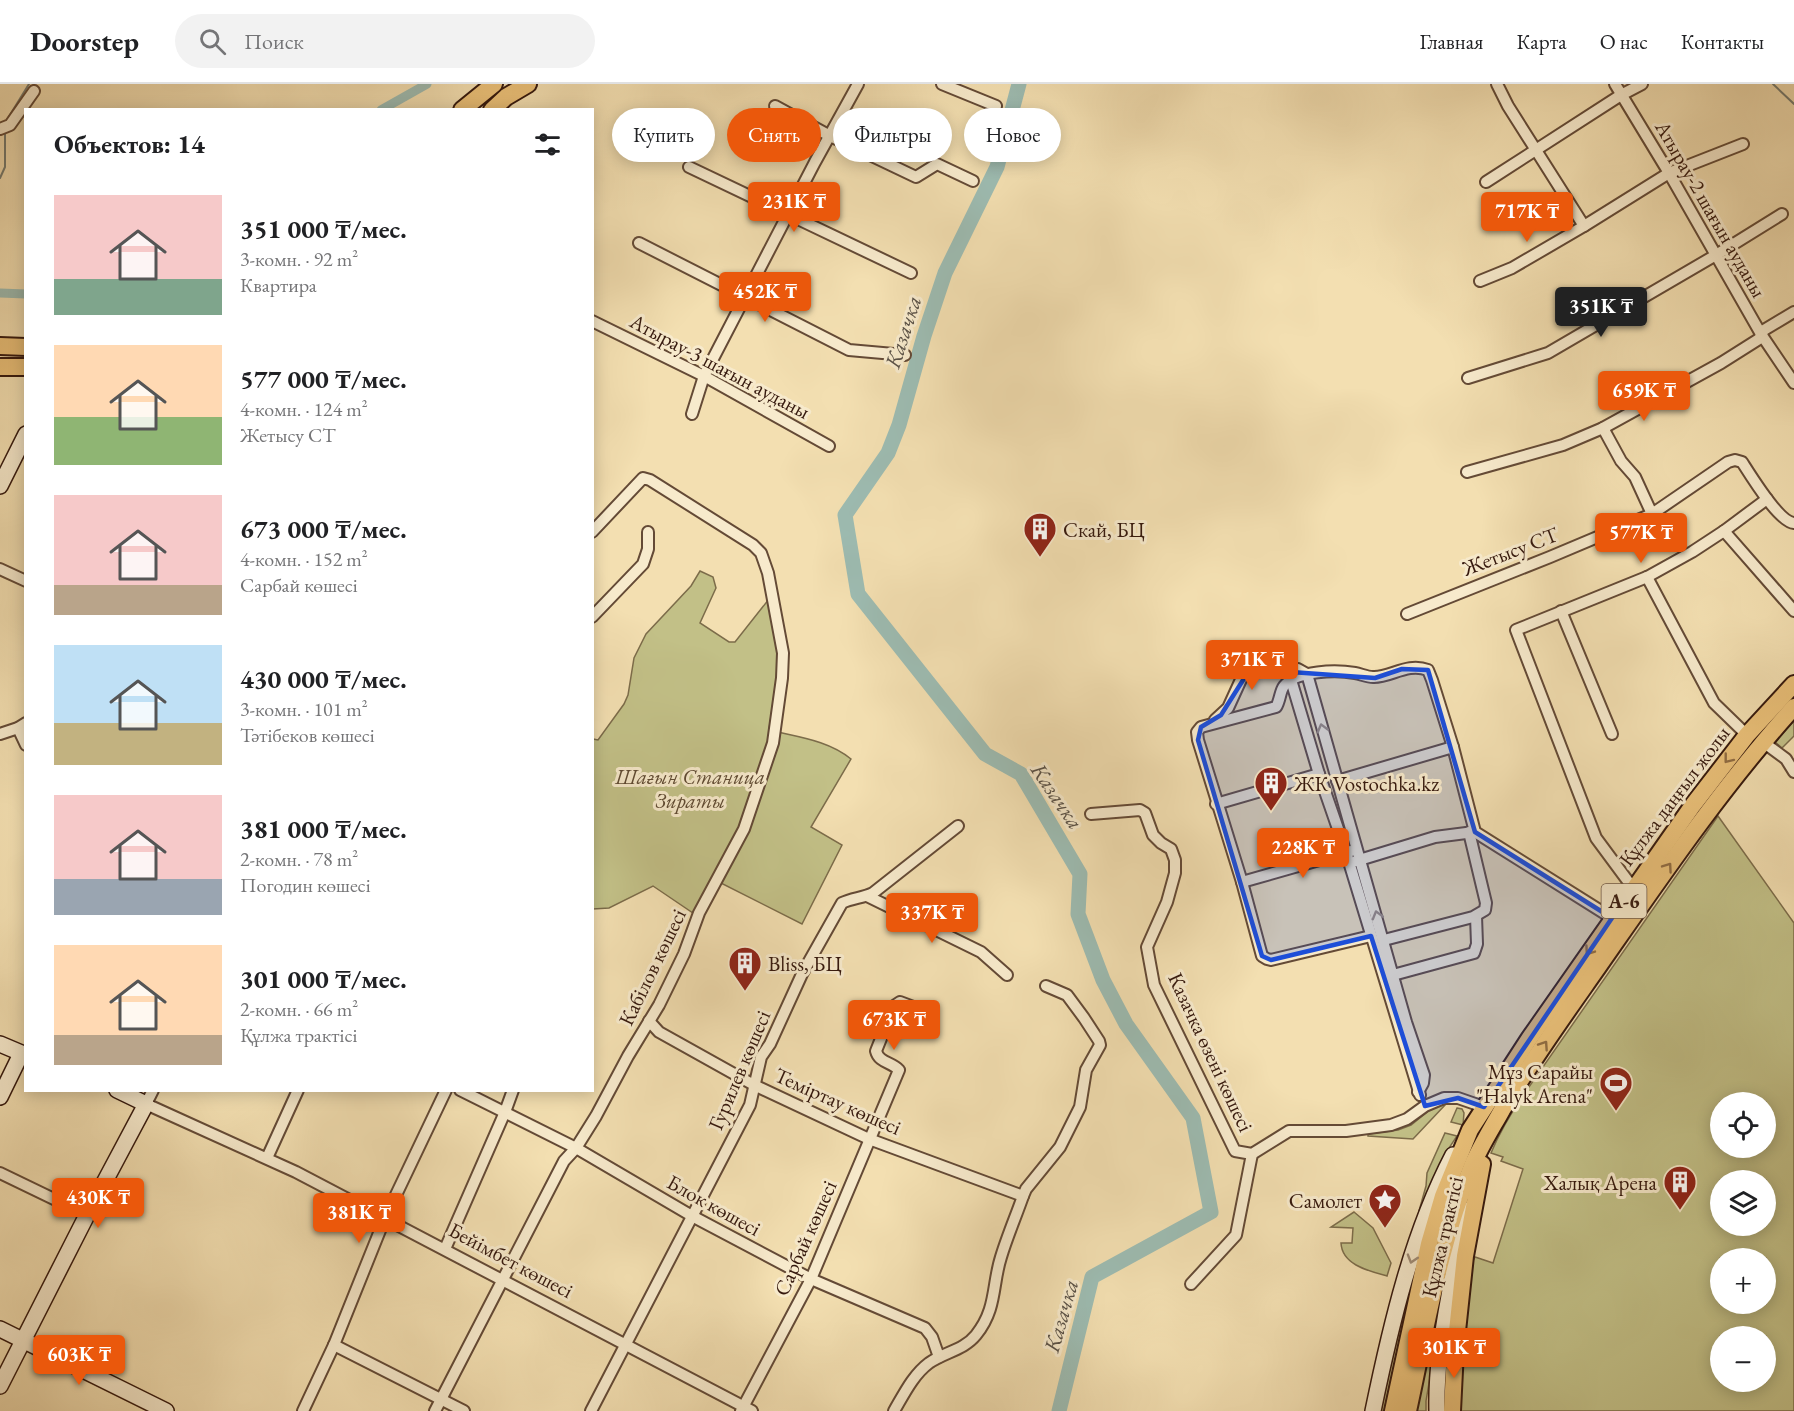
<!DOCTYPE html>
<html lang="ru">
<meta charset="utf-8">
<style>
:root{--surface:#fff;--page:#f2f2f2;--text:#202124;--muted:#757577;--line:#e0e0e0;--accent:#ea580c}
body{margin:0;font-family:"EB Garamond",serif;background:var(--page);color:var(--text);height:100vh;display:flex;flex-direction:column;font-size:22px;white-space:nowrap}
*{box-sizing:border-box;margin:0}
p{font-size:20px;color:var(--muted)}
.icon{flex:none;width:33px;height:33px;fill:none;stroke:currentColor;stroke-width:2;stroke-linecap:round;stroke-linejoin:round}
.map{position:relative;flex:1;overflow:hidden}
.drawer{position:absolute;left:24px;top:24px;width:570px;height:984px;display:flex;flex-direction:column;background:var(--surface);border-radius:0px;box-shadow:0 3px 15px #0003}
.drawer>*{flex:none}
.top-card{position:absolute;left:612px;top:24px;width:570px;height:54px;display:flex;gap:12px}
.buttons{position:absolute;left:1710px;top:1008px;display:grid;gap:12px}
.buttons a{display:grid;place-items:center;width:66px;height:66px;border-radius:50%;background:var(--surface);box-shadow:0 3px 15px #0003;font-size:30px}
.price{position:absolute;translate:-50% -51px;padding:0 14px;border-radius:6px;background:var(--accent);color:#fff;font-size:20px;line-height:39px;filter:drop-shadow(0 2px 3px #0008)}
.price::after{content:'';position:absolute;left:50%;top:36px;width:18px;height:14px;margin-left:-9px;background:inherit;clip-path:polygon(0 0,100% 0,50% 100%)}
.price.active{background:#222;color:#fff}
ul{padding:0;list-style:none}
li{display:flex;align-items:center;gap:18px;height:150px;padding:0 30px}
li span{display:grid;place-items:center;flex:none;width:168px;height:120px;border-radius:0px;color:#555}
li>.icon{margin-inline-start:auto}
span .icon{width:72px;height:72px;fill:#fffc;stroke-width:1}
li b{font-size:26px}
h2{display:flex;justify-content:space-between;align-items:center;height:72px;padding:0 30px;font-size:26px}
.tag{padding:0 21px;border-radius:27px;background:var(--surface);box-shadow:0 3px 15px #0003;font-size:21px;line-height:54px}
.tag.active{background:var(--accent);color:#fff}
header{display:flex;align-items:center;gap:36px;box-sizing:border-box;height:84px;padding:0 30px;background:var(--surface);border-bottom:2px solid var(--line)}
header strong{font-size:28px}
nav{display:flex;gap:33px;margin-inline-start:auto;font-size:21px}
.search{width:420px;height:54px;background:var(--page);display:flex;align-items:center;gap:15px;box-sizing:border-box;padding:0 21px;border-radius:33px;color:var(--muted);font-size:22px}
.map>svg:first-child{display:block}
.green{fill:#c2c087;stroke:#7c6c4a;stroke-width:1.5;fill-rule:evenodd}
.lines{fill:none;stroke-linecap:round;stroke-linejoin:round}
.stream{stroke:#737a70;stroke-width:2}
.canal{stroke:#9dbcb2;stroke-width:9}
.river{stroke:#9dbcb2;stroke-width:15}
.street-casing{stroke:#644a36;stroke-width:14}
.secondary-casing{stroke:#35180d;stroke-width:18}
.primary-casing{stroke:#35180d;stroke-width:20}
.street{stroke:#f7eacc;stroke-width:10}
.secondary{stroke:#f7eacc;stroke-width:15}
.primary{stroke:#eac078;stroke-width:16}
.oneway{stroke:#a08c76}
.oneway2{stroke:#906c42}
.marked{fill:#1d4ed8;fill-opacity:0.2;stroke:#1d4ed8;stroke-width:4.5;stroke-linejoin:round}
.labels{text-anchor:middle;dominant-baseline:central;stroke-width:6;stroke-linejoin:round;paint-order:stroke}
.shield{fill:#f7eacc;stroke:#6f5746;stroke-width:1.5}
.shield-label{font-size:20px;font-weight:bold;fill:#35180d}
.street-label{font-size:21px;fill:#35180d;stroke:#f7eacc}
.poi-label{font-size:21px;fill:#35180d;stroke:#f7eacc;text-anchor:start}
.park-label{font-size:21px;font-style:italic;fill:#5f4a32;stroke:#f7eacc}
.water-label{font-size:22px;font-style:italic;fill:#595147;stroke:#f7eacc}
</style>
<header>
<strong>Doorstep</strong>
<div class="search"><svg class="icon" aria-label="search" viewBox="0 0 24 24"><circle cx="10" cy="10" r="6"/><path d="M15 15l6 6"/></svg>Поиск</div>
<nav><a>Главная</a><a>Карта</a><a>О нас</a><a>Контакты</a></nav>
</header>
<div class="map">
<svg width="1794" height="1327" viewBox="0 0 1794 1327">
<rect width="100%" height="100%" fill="#f3dfb1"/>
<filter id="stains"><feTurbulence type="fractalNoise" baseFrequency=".00333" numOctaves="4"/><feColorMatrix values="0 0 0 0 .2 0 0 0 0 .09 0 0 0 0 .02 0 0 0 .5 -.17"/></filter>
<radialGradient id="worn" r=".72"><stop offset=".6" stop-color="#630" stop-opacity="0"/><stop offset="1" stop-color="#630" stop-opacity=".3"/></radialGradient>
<g class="green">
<path d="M700,487L713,493L716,504L700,539L729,558H735L769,515L779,577L769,646C797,653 828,656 851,675L811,743L842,761L802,840L719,798H714L693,829L653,802L609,824L593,825V655L598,656L624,620L628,611L634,574L646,550L691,502Z"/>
<path d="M1794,637V652L1782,664L1775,658Z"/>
<path d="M1718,732L1794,839V1327H1457L1469,1173L1474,1175L1475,1173L1493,1179L1523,1085L1501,1077L1503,1073L1491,1069C1500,1047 1511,1029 1524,1010ZM1720,1018H1766V1064H1720ZM1720,1096H1766V1142H1720ZM1720,1174H1766V1220H1720ZM1720,1252H1766V1298H1720Z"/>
<path d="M1437,1020L1445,1021L1413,1055L1368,1052V1050L1398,1046L1411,1041Z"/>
<path d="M1457,1024L1462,1025L1464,1029L1463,1041L1451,1038Z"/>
<path d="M1445,1049L1457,1052L1445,1070L1423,1128L1419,1127L1426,1102L1427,1089Z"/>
<path d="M1354,1128L1373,1144L1391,1179L1387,1192C1369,1187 1342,1181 1341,1159H1352L1353,1144L1331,1143Z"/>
<path d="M1417,1168L1422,1171L1386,1327H1377Z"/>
<path d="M1435,1232L1440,1234L1426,1317V1327H1416Z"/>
</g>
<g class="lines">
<g class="stream">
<path d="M1773,0L1794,20"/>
<path d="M5,39L29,0"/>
<path d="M0,94L5,83V47"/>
</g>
<g class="canal">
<path d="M381,26L427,0"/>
<path d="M0,209L26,210"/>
</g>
<path class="river" d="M1019,0L997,83L945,189L924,252L899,341L888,369L845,431L858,510L985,670L1021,690L1080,790L1078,830L1103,896L1126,940L1193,1034L1211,1128L1092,1193L1059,1327"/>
<g class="street-casing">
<g id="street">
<path d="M942,0L996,22"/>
<path d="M1497,0L1508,22L1584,142"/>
<path d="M1615,0L1669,89L1761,250L1794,299"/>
<path d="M775,22L830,52L916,93L937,80L973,97"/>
<path d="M0,45L10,41L34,7"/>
<path d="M689,83L911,189"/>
<path d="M1486,98L1621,11L1642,0"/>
<path d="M639,159L849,266L905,271"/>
<path d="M1480,197L1512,184L1584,142L1669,89L1743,60"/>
<path d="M592,237L704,292L829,362"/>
<path d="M1468,294L1548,269L1716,171L1782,130"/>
<path d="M692,330L704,292L815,78L858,0"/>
<path d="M1603,344L1621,377L1635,393L1652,430"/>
<path d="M1467,388L1563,361L1603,344L1721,279L1759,255L1764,246L1794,228"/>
<path d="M1724,447L1794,527"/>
<path d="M0,485L26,497"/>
<path d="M1647,493L1714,619L1747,651"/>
<path d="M1561,527L1612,650"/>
<path d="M1407,530L1550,473L1652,430L1728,378L1735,376L1742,378C1751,392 1779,438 1794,439"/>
<path d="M592,533L643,480L648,465V448"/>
<path d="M1291,596L1319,690L1346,768L1420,1011"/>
<path d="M1215,636L1228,624L1244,589L1250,585H1298L1307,590L1406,938L1424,991L1423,999L1418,1008"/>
<path d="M18,644L26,661"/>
<path d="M0,650L18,644L26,639"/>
<path d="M1763,658L1786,675L1794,688"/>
<path d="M1337,697L1453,663"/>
<path d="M1216,720L1319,690"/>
<path d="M1091,730L1140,726L1145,729L1153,751L1161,759L1171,765L1175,776V789L1167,818L1147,863L1154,901L1235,1067L1252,1070L1289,1047H1346L1391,1041L1407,1035L1425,1022L1444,1014H1458L1484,1023"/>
<path d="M1356,777L1435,753L1474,748"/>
<path d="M1242,798L1351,767"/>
<path d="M1633,804L1596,754L1516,546L1647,493L1692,468L1724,447L1767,415"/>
<path d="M867,812L981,868L1007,891"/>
<path d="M1371,852L1271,876L1267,875L1262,872L1242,798L1198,656L1197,648L1201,643L1276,623C1280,617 1280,607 1284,602C1297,586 1337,586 1355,589C1361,590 1367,593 1373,593C1390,594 1407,578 1428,586L1432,596L1453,663L1475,748L1612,834"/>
<path d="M1384,856L1473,833L1485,826L1486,819L1469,748"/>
<path d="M1393,891L1474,869L1477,860L1476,832"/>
<path d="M649,937L659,948L754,1001L869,1055L1023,1112"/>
<path d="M153,1006L146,1020L296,1088L752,1327"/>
<path d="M460,1006L576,1064L692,1132L811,1195L925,1244L932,1253L939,1273"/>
<path d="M267,1074L298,1006"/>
<path d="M0,1089L87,1131"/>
<path d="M445,1165L505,1028L513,1006"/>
<path d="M1191,1200L1236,1151L1252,1070"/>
<path d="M334,1261L464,1327"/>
<path d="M303,1327L334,1261L385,1134L446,1006"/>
<path d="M435,1327L564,1077L576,1064L596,1032L628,972L659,921L684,870L699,829L744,745L773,659L782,594L783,569L768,489L761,469L753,461L650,396L643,394L592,448"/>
<path d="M591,1327L750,1021L761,973L770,960L802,890L842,819C852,814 863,814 873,809L958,742"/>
<path d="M741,1327L811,1195L899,986C892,978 879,979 876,967L894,922L900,918L916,924"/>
<path d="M894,1327C904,1310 913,1291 929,1279C945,1268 964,1266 976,1251C997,1225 992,1201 1001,1173C1007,1153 1016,1132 1023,1112L1026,1105L1060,1063L1080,1023L1086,986L1100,961L1099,957L1084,934L1067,911L1046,902"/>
</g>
</g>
<g class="secondary-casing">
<g id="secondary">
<path d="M0,402L26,350"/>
<path d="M0,960L26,971"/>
<path d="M0,1013L21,970"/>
<path d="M0,1245L166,1327"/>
<path d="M0,1302L87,1131L146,1020L117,1006"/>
<path d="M1373,1327C1391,1240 1412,1150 1453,1071"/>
<path d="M1437,1327C1436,1288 1442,1250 1449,1212C1454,1183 1459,1154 1467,1126"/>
</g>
</g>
<g class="primary-casing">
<g id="primary">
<path d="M462,26L494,0"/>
<path d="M492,26L506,13L528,0"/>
<path d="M0,262L26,263"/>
<path d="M0,283H26"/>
<path d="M1393,1327L1429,1160L1443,1112L1470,1046L1529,955L1693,721L1747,651L1794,600"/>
<path d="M1408,1327C1426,1245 1439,1160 1472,1082C1480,1063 1492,1044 1502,1026C1531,977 1565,930 1598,883C1660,794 1721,704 1794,623"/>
<path d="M1452,1327L1455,1266L1465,1172L1482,1080"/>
</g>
</g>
<use href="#street" class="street"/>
<use href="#secondary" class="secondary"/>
<use href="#primary" class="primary"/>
</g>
<defs><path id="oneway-chevron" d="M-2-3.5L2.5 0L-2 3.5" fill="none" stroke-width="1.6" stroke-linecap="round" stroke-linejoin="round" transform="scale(1.5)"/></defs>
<g class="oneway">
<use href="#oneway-chevron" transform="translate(1322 644) rotate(-105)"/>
<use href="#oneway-chevron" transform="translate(1377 831) rotate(-106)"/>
<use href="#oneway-chevron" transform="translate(1412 1175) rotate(107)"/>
</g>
<g class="oneway2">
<use href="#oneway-chevron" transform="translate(1728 675) rotate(128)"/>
<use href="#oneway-chevron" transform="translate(1668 783) rotate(-55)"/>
<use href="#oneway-chevron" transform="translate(1589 867) rotate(125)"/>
<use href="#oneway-chevron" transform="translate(1544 961) rotate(-56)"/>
</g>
<path class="marked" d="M1250,585L1375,594L1402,585L1428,586L1475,748L1612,834L1484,1023L1458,1014L1425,1022L1371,852L1271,876L1262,872L1198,656L1201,643L1221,631Z"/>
<defs>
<g id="building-pin" transform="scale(1.725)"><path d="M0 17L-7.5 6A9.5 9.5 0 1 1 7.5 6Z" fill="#8f2418" stroke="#f7eacc"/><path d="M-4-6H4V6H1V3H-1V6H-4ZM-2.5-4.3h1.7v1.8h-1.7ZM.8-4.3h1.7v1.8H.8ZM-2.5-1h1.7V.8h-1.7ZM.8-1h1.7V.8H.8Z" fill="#fff"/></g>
<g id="stadium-pin" transform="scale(1.725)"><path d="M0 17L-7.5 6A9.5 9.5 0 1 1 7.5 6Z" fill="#8f2418" stroke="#f7eacc"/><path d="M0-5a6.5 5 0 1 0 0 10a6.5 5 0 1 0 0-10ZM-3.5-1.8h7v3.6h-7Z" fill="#fff"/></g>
<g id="sight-pin" transform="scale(1.725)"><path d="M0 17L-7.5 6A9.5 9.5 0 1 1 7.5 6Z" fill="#8f2418" stroke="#f7eacc"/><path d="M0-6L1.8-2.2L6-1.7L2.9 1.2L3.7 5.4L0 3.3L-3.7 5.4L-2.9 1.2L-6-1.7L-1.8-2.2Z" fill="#fff"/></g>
</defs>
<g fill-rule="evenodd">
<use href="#building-pin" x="1040" y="445"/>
<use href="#building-pin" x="1271" y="699"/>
<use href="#building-pin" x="745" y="879"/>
<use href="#stadium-pin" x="1616" y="999"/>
<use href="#building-pin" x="1680" y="1098"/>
<use href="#sight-pin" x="1385" y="1116"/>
</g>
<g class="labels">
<rect class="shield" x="1601.5" y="800" width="45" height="34" rx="4.5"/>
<g class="shield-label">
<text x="1624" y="817">A-6</text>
</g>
<g class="street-label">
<text transform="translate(1711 125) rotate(60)">Атырау-2 шағын ауданы</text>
<text transform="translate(720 282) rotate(28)">Атырау-3 шағын ауданы</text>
<text transform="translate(1510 467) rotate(-21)">Жетысу СТ</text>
<text transform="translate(1674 712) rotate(-53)">Құлжа даңғыл жолы</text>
<text transform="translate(652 883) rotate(-64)">Кабілов көшесі</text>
<text transform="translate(1211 968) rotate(65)">Казачка өзені көшесі</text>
<text transform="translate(739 986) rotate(-67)">Гурилев көшесі</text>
<text transform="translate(838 1017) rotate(24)">Теміртау көшесі</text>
<text transform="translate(714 1121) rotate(29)">Блок көшесі</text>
<text transform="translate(1442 1153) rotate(-77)">Құлжа трактісі</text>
<text transform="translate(805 1154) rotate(-66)">Сарбай көшесі</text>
<text transform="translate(511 1176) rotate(28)">Бейімбет көшесі</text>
</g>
<g class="poi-label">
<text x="1063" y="445">Скай, БЦ</text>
<text x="1294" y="699">ЖК Vostochka.kz</text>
<text x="768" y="879">Bliss, БЦ</text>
<text x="1593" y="987" text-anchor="end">Мұз Сарайы<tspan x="1593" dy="24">"Halyk Arena"</tspan></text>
<text x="1657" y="1098" text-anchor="end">Халық Арена</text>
<text x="1362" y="1116" text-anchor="end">Самолет</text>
</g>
<g class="park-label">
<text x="690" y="692">Шағын Станица<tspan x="690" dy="24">Зираты</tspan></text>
</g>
<g class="water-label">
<text transform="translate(903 248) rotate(-72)">Казачка</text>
<text transform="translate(1057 712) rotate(56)">Казачка</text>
<text transform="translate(1061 1232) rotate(-74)">Казачка</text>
</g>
</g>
<rect width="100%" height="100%" filter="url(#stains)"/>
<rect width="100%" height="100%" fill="url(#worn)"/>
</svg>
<div class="buttons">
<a><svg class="icon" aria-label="locate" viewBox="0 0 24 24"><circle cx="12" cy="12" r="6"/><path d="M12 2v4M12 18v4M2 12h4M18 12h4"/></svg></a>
<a><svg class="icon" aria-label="layers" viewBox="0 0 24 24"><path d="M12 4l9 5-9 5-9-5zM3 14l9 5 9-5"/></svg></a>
<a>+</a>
<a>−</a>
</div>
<b class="price" style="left:794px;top:149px">231K ₸</b>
<b class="price" style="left:1527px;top:159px">717K ₸</b>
<b class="price" style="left:765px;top:239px">452K ₸</b>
<b class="price active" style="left:1601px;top:254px">351K ₸</b>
<b class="price" style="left:1644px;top:338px">659K ₸</b>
<b class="price" style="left:1641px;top:480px">577K ₸</b>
<b class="price" style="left:1252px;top:607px">371K ₸</b>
<b class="price" style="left:1303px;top:795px">228K ₸</b>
<b class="price" style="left:932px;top:860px">337K ₸</b>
<b class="price" style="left:894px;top:967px">673K ₸</b>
<b class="price" style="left:98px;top:1145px">430K ₸</b>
<b class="price" style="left:359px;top:1160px">381K ₸</b>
<b class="price" style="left:1454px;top:1295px">301K ₸</b>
<b class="price" style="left:79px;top:1302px">603K ₸</b>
<div class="top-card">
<a class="tag">Купить</a>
<a class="tag active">Снять</a>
<a class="tag">Фильтры</a>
<a class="tag">Новое</a>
</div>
<section class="drawer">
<h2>Объектов: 14<svg class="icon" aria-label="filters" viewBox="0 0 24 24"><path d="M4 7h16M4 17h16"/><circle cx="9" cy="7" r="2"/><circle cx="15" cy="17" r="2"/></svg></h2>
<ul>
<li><span style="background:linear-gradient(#f6c9c9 70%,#7fa58c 0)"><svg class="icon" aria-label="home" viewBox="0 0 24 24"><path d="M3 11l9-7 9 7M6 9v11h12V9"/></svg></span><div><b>351 000 ₸/мес.</b><p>3-комн. · 92 m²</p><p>Квартира</p></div></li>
<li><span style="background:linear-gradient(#ffd9b3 60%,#8fb573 0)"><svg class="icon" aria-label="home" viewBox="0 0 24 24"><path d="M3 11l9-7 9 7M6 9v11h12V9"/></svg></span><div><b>577 000 ₸/мес.</b><p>4-комн. · 124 m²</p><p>Жетысу СТ</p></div></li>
<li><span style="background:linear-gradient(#f6c9c9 75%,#b9a48a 0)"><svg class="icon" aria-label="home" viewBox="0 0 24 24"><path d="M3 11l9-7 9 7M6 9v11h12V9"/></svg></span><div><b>673 000 ₸/мес.</b><p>4-комн. · 152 m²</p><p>Сарбай көшесі</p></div></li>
<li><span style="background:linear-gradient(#bfe0f5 65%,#c2b280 0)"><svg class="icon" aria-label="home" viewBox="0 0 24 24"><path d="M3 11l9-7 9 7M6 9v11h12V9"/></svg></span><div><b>430 000 ₸/мес.</b><p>3-комн. · 101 m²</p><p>Тәтібеков көшесі</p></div></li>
<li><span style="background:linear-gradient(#f6c9c9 70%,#9aa5b1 0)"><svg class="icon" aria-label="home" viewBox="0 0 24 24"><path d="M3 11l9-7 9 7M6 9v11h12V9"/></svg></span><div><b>381 000 ₸/мес.</b><p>2-комн. · 78 m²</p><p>Погодин көшесі</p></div></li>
<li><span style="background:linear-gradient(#ffd9b3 75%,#b9a48a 0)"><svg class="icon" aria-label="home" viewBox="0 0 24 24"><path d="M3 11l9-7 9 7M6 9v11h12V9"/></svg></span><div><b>301 000 ₸/мес.</b><p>2-комн. · 66 m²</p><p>Құлжа трактісі</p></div></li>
</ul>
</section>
</div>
